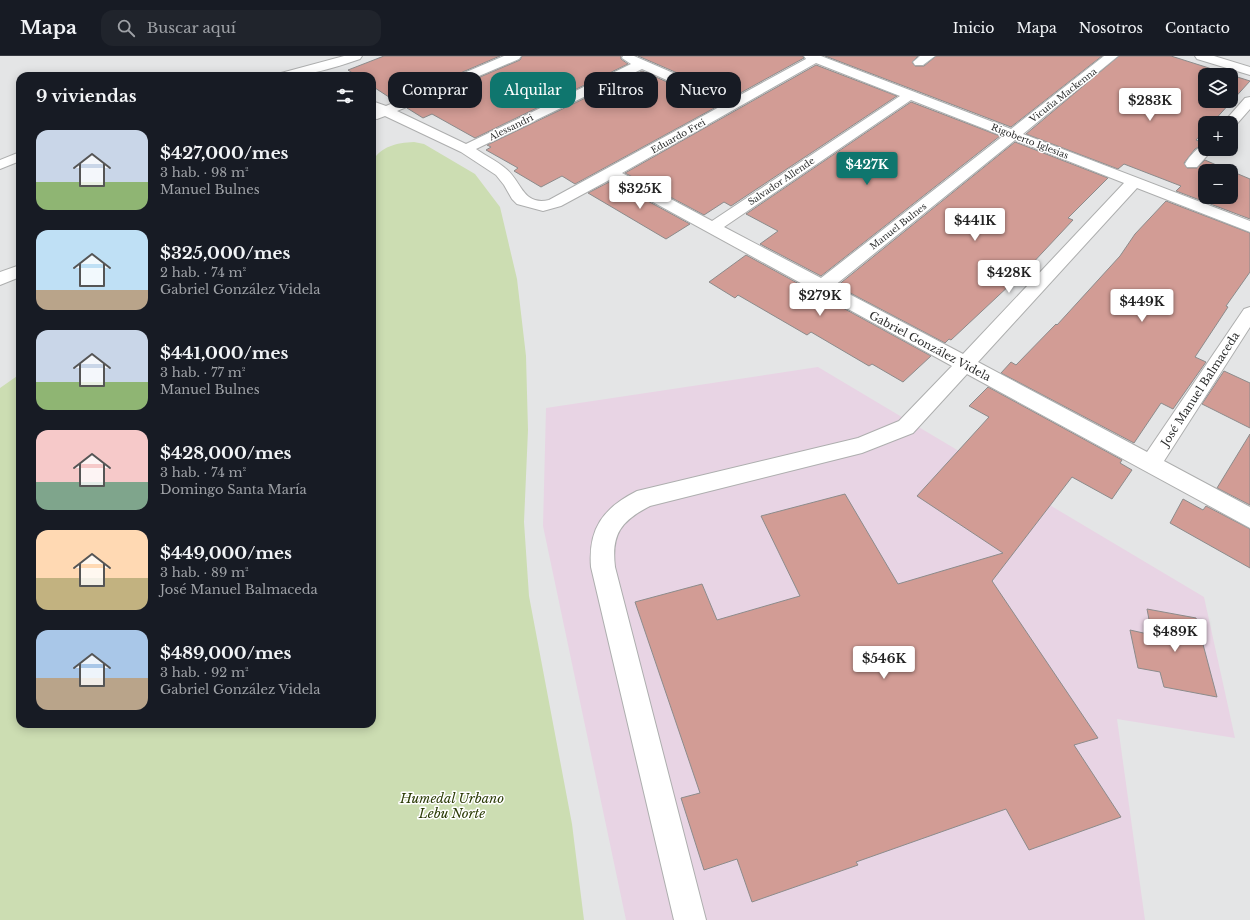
<!DOCTYPE html>
<html lang="es">
<meta charset="utf-8">
<style>
:root{--surface:#171b24;--page:#20242c;--text:#f1f3f6;--muted:#9ea1a6;--line:#363941;--accent:#0f766e}
body{margin:0;font-family:"Libre Baskerville",serif;background:var(--page);color:var(--text);height:100vh;display:flex;flex-direction:column;font-size:15px;white-space:nowrap}
*{box-sizing:border-box;margin:0}
p{font-size:13px;color:var(--muted)}
.icon{flex:none;width:22px;height:22px;fill:none;stroke:currentColor;stroke-width:2;stroke-linecap:round;stroke-linejoin:round}
.map{position:relative;flex:1;overflow:hidden}
.sheet{position:absolute;left:16px;top:16px;width:360px;height:656px;display:flex;flex-direction:column;background:var(--surface);border-radius:12px;box-shadow:0 2px 10px #0003}
.sheet>*{flex:none}
.guide{position:absolute;left:388px;top:16px;width:380px;height:36px;display:flex;gap:8px}
.controls{position:absolute;left:1198px;top:12px;display:grid;gap:8px}
.controls a{display:grid;place-items:center;width:40px;height:40px;border-radius:8px;background:var(--surface);box-shadow:0 2px 10px #0003;font-size:20px}
.price{position:absolute;translate:-50% -34px;padding:0 9px;border-radius:4px;background:#fff;color:#222;font-size:13px;line-height:26px;filter:drop-shadow(0 1px 2px #0008)}
.price::after{content:'';position:absolute;left:50%;top:24px;width:12px;height:9px;margin-left:-6px;background:inherit;clip-path:polygon(0 0,100% 0,50% 100%)}
.price.selected{background:var(--accent);color:#fff}
ul{padding:0;list-style:none}
li{display:flex;align-items:center;gap:12px;height:100px;padding:0 20px}
li span{display:grid;place-items:center;flex:none;width:112px;height:80px;border-radius:12px;color:#555}
li>.icon{margin-inline-start:auto}
span .icon{width:48px;height:48px;fill:#fffc;stroke-width:1}
li b{font-size:17px}
h2{display:flex;justify-content:space-between;align-items:center;height:48px;padding:0 20px;font-size:17px}
.pill{padding:0 14px;border-radius:12px;background:var(--surface);box-shadow:0 2px 10px #0003;font-size:14px;line-height:36px}
.pill.selected{background:var(--accent);color:#fff}
header{display:flex;align-items:center;gap:24px;box-sizing:border-box;height:56px;padding:0 20px;background:var(--surface);border-bottom:1px solid var(--line)}
header strong{font-size:19px}
nav{display:flex;gap:22px;margin-inline-start:auto;font-size:14px}
.search{width:280px;height:36px;background:var(--page);display:flex;align-items:center;gap:10px;box-sizing:border-box;padding:0 14px;border-radius:12px;color:var(--muted);font-size:15px}
.map>svg:first-child{display:block}
.medical{fill:#e8d4e4}
.green{fill:#ccddb2}
.building{fill:#d29c95;stroke:#8c8b8b;fill-rule:evenodd}
.lines{fill:none;stroke-linecap:round;stroke-linejoin:round}
.minor-casing{stroke:#adaeae;stroke-width:2}
.minor{fill:#fff;fill-rule:evenodd}
.labels{text-anchor:middle;dominant-baseline:central;stroke-width:3;stroke-linejoin:round;paint-order:stroke}
.far-street-label{font-size:9px;fill:#2d2e2e;stroke:#fff}
.street-label{font-size:11px;fill:#2d2e2e;stroke:#fff}
.near-park-label{font-size:13px;font-style:italic;fill:#2b3b06;stroke:#fff}
</style>
<header>
<strong>Mapa</strong>
<div class="search"><svg class="icon" aria-label="search" viewBox="0 0 24 24"><circle cx="10" cy="10" r="6"/><path d="M15 15l6 6"/></svg>Buscar aquí</div>
<nav><a>Inicio</a><a>Mapa</a><a>Nosotros</a><a>Contacto</a></nav>
</header>
<div class="map">
<svg width="1250" height="864" viewBox="0 0 1250 864">
<rect width="100%" height="100%" fill="#e4e5e6"/>
<path class="medical" d="M818,311L1204,541L1235,682L1117,663L1145,864H626L543,470L546,352Z"/>
<path class="green" d="M414,86L424,88L475,118L500,151L517,223L526,300L528,374L524,466L529,540L572,768L584,864H0V332L20,318V668H372V106C381,90 396,87 414,86Z"/>
<g class="building">
<path d="M384,0H500L395,45L372,30V20H357L348,14Z"/>
<path d="M522,0H621V3L628,8L475,82L432,58L423,62L407,52L520,4Z"/>
<path d="M638,0H803L804,2L733,41Z"/>
<path d="M825,0H918L912,6L915,10H924L936,0H1102L1011,71Z"/>
<path d="M1119,0H1171L1250,25L1212,67H1205V74L1196,84L1205,88L1195,93L1184,107L1187,112H1197L1205,104L1230,115H1205V141H1231V115L1250,123V163L1176,135L1181,130L1124,108L1118,113L1026,78ZM1205,19H1231V45H1205Z"/>
<path d="M816,9L897,40L731,150L724,146L704,159L625,117Z"/>
<path d="M642,15L720,49L575,128L562,120L541,131L514,115L518,112L486,94L491,91L487,89Z"/>
<path d="M911,46L1000,80L821,220L760,188L778,175L746,158Z"/>
<path d="M1015,86L1108,122L1068,162L1073,164L1028,212L951,284L949,283L945,287L837,230Z"/>
<path d="M611,125L690,168L666,183L588,137Z"/>
<path d="M1166,145L1250,177V216L1226,250L1228,251L1195,301L1206,306L1173,353L1161,347L1134,387L1001,317L1011,306L1016,309L1056,268L1057,269L1120,200L1135,178Z"/>
<path d="M746,199L931,300L903,326L872,308L869,310L811,276L807,279L738,239L735,242L709,226Z"/>
<path d="M1224,315L1250,327V372L1202,348Z"/>
<path d="M988,331L1122,404L1120,407L1132,414L1112,443L1072,421L992,525L1098,682L1074,689L1121,761L1029,794L1006,753L856,806L858,809L752,846L737,803L704,814L681,742L700,737L635,546L702,528L717,564L800,540L761,460L845,438L898,528L1003,497L917,440L989,361L969,350Z"/>
<path d="M1250,378V449L1217,432Z"/>
<path d="M1183,443L1203,454L1206,450L1250,473V512L1170,467Z"/>
<path d="M1147,553L1196,562L1217,641L1164,631L1160,616L1138,612L1130,574L1152,579Z"/>
</g>
<g class="lines">
<g class="minor-casing">
<g id="minor">
<path d="M344,0H362L360,3C334,12 308,20 280,20L281,17Z"/>
<path d="M504,0H521L519,3L397,55L466,88L631,8L622,2L623,0H634L733,43L806,3L804,0H821L1011,73L1104,0H1118L1023,78L1250,165V176L1137,132L978,306L1147,396L1244,253L1250,251V271L1164,405L1250,451V472L967,318L913,377L862,397L650,450C621,465 611,478 615,511L706,864H674L591,511C588,473 603,452 637,435L858,382L899,365L952,310L611,123L561,150L543,155L517,148L512,143L504,129L496,119L461,96L385,60L377,63L372,62V56L374,55L372,54V45L386,50ZM816,7L900,40L712,165L622,117ZM642,13L723,49L549,144C522,150 522,125 505,112C497,105 486,100 476,93ZM911,44L1003,80L821,222L724,171ZM1015,84L1124,127L963,298L834,230Z"/>
<path d="M920,0H935L923,9H915L913,6Z"/>
<path d="M1195,0H1214L1250,11V19L1197,3Z"/>
<path d="M1250,41V53L1235,70L1231,71V67H1223L1245,42Z"/>
<path d="M1205,89V93H1213L1197,111H1187L1185,108C1189,101 1197,91 1205,89Z"/>
<path d="M20,96V105L0,113V104Z"/>
<path d="M20,209V221L0,229V216Z"/>
</g>
</g>
<use href="#minor" class="minor"/>
</g>
<g class="labels">
<g class="far-street-label">
<text transform="translate(1063 39) rotate(-38)">Vicuña Mackenna</text>
<text transform="translate(511 71) rotate(-26)">Alessandri</text>
<text transform="translate(678 80) rotate(-29)">Eduardo Frei</text>
<text transform="translate(1030 85) rotate(21)">Rigoberto Iglesias</text>
<text transform="translate(781 125) rotate(-34)">Salvador Allende</text>
<text transform="translate(898 170) rotate(-38)">Manuel Bulnes</text>
</g>
<g class="street-label">
<text transform="translate(930 290) rotate(28)">Gabriel González Videla</text>
<text transform="translate(1200 333) rotate(-57)">José Manuel Balmaceda</text>
</g>
<g class="near-park-label">
<text x="452" y="742">Humedal Urbano<tspan x="452" dy="15">Lebu Norte</tspan></text>
</g>
</g>
</svg>
<div class="controls">
<a><svg class="icon" aria-label="layers" viewBox="0 0 24 24"><path d="M12 4l9 5-9 5-9-5zM3 14l9 5 9-5"/></svg></a>
<a>+</a>
<a>−</a>
</div>
<b class="price" style="left:1150px;top:66px">$283K</b>
<b class="price selected" style="left:867px;top:130px">$427K</b>
<b class="price" style="left:640px;top:154px">$325K</b>
<b class="price" style="left:975px;top:186px">$441K</b>
<b class="price" style="left:1009px;top:238px">$428K</b>
<b class="price" style="left:820px;top:261px">$279K</b>
<b class="price" style="left:1142px;top:267px">$449K</b>
<b class="price" style="left:1175px;top:597px">$489K</b>
<b class="price" style="left:884px;top:624px">$546K</b>
<div class="guide">
<a class="pill">Comprar</a>
<a class="pill selected">Alquilar</a>
<a class="pill">Filtros</a>
<a class="pill">Nuevo</a>
</div>
<section class="sheet">
<h2>9 viviendas<svg class="icon" aria-label="filters" viewBox="0 0 24 24"><path d="M4 7h16M4 17h16"/><circle cx="9" cy="7" r="2"/><circle cx="15" cy="17" r="2"/></svg></h2>
<ul>
<li><span style="background:linear-gradient(#c9d6e8 65%,#8fb573 0)"><svg class="icon" aria-label="home" viewBox="0 0 24 24"><path d="M3 11l9-7 9 7M6 9v11h12V9"/></svg></span><div><b>$427,000/mes</b><p>3 hab. · 98 m²</p><p>Manuel Bulnes</p></div></li>
<li><span style="background:linear-gradient(#bfe0f5 75%,#b9a48a 0)"><svg class="icon" aria-label="home" viewBox="0 0 24 24"><path d="M3 11l9-7 9 7M6 9v11h12V9"/></svg></span><div><b>$325,000/mes</b><p>2 hab. · 74 m²</p><p>Gabriel González Videla</p></div></li>
<li><span style="background:linear-gradient(#c9d6e8 65%,#8fb573 0)"><svg class="icon" aria-label="home" viewBox="0 0 24 24"><path d="M3 11l9-7 9 7M6 9v11h12V9"/></svg></span><div><b>$441,000/mes</b><p>3 hab. · 77 m²</p><p>Manuel Bulnes</p></div></li>
<li><span style="background:linear-gradient(#f6c9c9 65%,#7fa58c 0)"><svg class="icon" aria-label="home" viewBox="0 0 24 24"><path d="M3 11l9-7 9 7M6 9v11h12V9"/></svg></span><div><b>$428,000/mes</b><p>3 hab. · 74 m²</p><p>Domingo Santa María</p></div></li>
<li><span style="background:linear-gradient(#ffd9b3 60%,#c2b280 0)"><svg class="icon" aria-label="home" viewBox="0 0 24 24"><path d="M3 11l9-7 9 7M6 9v11h12V9"/></svg></span><div><b>$449,000/mes</b><p>3 hab. · 89 m²</p><p>José Manuel Balmaceda</p></div></li>
<li><span style="background:linear-gradient(#a9c7e8 60%,#b9a48a 0)"><svg class="icon" aria-label="home" viewBox="0 0 24 24"><path d="M3 11l9-7 9 7M6 9v11h12V9"/></svg></span><div><b>$489,000/mes</b><p>3 hab. · 92 m²</p><p>Gabriel González Videla</p></div></li>
</ul>
</section>
</div>
